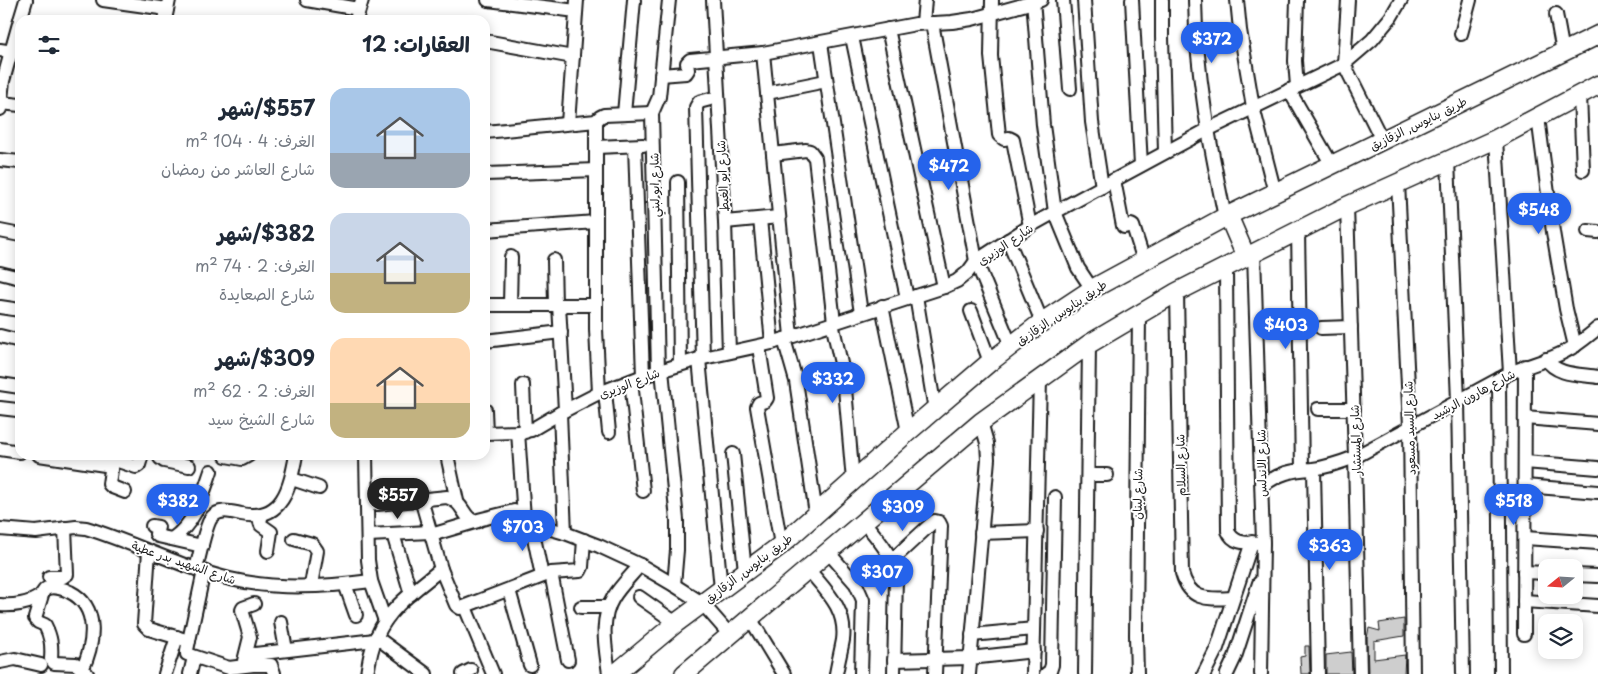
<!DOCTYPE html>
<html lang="ar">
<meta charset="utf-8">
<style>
:root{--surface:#fff;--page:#f2f2f3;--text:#1f2937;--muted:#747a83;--accent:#2563eb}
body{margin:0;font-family:"Playpen Sans","Playpen Sans Arabic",sans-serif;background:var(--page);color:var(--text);direction:rtl;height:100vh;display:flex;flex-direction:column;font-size:19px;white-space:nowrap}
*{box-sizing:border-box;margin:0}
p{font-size:16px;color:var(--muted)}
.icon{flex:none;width:28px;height:28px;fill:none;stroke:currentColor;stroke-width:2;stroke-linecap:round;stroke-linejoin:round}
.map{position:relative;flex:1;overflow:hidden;direction:ltr}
.side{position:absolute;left:15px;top:15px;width:475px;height:445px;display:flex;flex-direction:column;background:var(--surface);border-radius:15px;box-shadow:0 2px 12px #0003;direction:rtl}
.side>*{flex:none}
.needle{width:32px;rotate:252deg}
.controls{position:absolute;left:1538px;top:559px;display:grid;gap:10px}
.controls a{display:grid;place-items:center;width:45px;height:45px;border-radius:10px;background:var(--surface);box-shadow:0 2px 12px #0003;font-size:25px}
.price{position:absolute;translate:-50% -42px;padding:0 11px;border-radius:18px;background:var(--accent);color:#fff;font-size:16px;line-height:32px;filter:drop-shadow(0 1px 2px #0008)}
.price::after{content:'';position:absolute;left:50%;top:30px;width:15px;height:11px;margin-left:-8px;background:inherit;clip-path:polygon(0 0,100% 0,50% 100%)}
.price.selected{background:#222;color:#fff}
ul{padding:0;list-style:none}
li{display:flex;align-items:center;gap:15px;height:125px;padding:0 20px}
li span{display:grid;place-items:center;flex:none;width:140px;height:100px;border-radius:15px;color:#555}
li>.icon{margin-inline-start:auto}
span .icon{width:60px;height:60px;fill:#fffc;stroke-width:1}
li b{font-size:21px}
h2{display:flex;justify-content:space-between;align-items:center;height:60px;padding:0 20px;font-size:21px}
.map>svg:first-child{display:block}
.building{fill:#cecece;stroke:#1c1c1c}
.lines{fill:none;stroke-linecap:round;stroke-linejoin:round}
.street-casing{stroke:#1c1c1c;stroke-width:16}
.secondary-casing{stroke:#1c1c1c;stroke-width:21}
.street{stroke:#fff;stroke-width:12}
.secondary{stroke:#fff;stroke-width:18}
.labels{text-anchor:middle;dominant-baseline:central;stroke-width:4;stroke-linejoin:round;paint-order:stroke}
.street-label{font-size:12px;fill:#1c1c1c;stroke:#fff}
</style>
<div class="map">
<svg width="1598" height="674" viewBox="0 0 1598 674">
<rect width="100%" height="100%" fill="#fff"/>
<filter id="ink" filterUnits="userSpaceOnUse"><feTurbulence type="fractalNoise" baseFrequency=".02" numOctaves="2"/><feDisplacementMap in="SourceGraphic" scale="10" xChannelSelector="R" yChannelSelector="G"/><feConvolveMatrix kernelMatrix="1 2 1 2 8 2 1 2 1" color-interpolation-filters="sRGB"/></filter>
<g filter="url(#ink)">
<g class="building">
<path d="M1404,619V636L1374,641V659L1405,655L1404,674H1368L1367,638L1369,628L1380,631L1379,623Z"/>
<path d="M1305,646H1309L1310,674H1301L1300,657L1305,656Z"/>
<path d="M1351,652L1352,674H1326V655Z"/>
</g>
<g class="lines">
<g class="street-casing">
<g id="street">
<path d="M103,0L167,9"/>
<path d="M307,0L359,9"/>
<path d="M488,0L576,11"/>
<path d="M713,0L725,222L729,352"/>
<path d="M992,0L991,56L999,135L1004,139L1009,138L1013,140L1030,226"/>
<path d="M1033,0L1043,125L1055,212L1078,268L1092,289"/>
<path d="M1063,0L1070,89"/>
<path d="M1084,0L1092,122L1102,187"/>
<path d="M1132,0L1141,165"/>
<path d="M1162,0V37L1165,152"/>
<path d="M1195,0C1196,74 1210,145 1225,217"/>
<path d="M1237,0L1240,30L1253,107L1275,193"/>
<path d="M1348,0L1344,64L1382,140"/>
<path d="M1556,14L1563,52"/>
<path d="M20,20L26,0"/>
<path d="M165,20L169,0"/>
<path d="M356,20L362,0"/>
<path d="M923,23L925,0"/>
<path d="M932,23L976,261L1011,346"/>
<path d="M888,29L944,287"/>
<path d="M1461,34L1470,0"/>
<path d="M852,37L907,298"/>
<path d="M485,41L573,57"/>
<path d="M821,43L861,313"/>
<path d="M0,50L20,53"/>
<path d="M763,53L791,336"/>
<path d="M661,75L686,73L688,70L687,63L690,60L763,53L916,24L952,22L972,19L1041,0"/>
<path d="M1297,86L1295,61L1297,0"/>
<path d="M1289,90L1332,165"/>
<path d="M767,93L826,81"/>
<path d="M1580,95L1583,170"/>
<path d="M1,103L20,105"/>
<path d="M0,109L3,81L20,20"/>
<path d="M624,114L634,0"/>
<path d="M1538,117L1553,232L1566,309L1575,346"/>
<path d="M596,121V329L599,393"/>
<path d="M568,123L577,0"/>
<path d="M485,132L596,121L600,117L604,115L652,113"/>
<path d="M1496,139L1510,373"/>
<path d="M635,146L643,376"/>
<path d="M596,147L643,145"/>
<path d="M773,154L806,150L810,151L815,158L834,322"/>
<path d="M0,160L20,162"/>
<path d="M1448,160L1458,401L1463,674"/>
<path d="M485,174L596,170"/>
<path d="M1114,180L1123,226L1124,227L1131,225L1133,226L1144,261"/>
<path d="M678,182L680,364"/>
<path d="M1398,183L1410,426L1413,674"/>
<path d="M1347,206L1355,457L1360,674"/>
<path d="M760,219L772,343"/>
<path d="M725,222L779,217"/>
<path d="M485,230L596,222"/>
<path d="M0,231L20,235"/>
<path d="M1298,231L1302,469"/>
<path d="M1588,231L1598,232"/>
<path d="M1008,240L1042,322"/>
<path d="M1254,253L1263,543L1261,674"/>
<path d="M554,260L555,305"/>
<path d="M1226,268L1228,531C1234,546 1250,542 1263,543"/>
<path d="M0,273L20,278"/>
<path d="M1177,292L1182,573C1190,602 1209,599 1233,598"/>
<path d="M916,296L935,410"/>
<path d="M485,305H596"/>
<path d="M510,305L511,257"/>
<path d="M559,305L565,410"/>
<path d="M882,306L908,432"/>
<path d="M0,307L20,310"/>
<path d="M971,311L990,362"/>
<path d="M832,323L844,377L853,481"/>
<path d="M1321,328L1351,327"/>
<path d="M0,336L20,341"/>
<path d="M784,339L796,381L816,514"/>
<path d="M485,341L561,332"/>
<path d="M759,347L767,398L765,401L759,403L757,407L781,545"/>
<path d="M703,358L696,107L699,102L718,97"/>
<path d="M699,359L721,589"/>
<path d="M1546,359C1557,376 1580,374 1598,377"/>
<path d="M662,370L677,520V550L674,585"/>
<path d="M658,371L652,113L659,97L669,0"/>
<path d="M1499,379L1501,674"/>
<path d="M631,381L643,491"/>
<path d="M0,384L20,387"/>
<path d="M523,385L525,432"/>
<path d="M605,391L609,432"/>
<path d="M0,408L17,410"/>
<path d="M1318,409H1354"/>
<path d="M485,410L486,433"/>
<path d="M560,413L565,533"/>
<path d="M1525,418L1598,424"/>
<path d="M518,432L524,518"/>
<path d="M485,433L518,432L531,430L560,413L599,393L643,376L699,359L772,343L944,287L957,281L968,272L976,261L1030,226L1055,212L1207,130L1344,64L1372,40L1391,17L1401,0"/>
<path d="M0,449L20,452"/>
<path d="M733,454L745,571"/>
<path d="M39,455L105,465L112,463L117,455"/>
<path d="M160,455V458L164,461L189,466"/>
<path d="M366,455L368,560L371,581L385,621"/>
<path d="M447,455L457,501"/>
<path d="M226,456L242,459L249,455"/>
<path d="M115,460L136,467L139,465L142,455"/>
<path d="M1525,462L1598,468"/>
<path d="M112,463L109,484L112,487L125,492"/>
<path d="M1314,469L1318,674"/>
<path d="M1088,475H1107"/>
<path d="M292,479L319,488"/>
<path d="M1262,486C1279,473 1292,470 1313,469C1328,467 1342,462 1355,457L1510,373C1528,365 1548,361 1566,351C1578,345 1588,336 1598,328"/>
<path d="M1525,486L1598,492"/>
<path d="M421,499L441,569L456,605L460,608L551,573L580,571L582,567L584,540"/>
<path d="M367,505L447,497C465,503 462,517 474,521L514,511L521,514L531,523L565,533L599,546L640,565L674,585L702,603L730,635"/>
<path d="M262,514L260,522L261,525L271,532L268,551"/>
<path d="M864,522C878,539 892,554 896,576L894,674"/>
<path d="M531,523L542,576"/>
<path d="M152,526L158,527L156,534L158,536L202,546"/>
<path d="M0,529L36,532L76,527L86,528C135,543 180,567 230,579C276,590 325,587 371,581"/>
<path d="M981,533L1037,531"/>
<path d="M393,534L411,594"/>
<path d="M368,535L430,532"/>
<path d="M431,535L478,521"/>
<path d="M1525,538L1598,543"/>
<path d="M172,539C196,522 202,497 211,471"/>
<path d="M294,539L312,544L317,551L311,585"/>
<path d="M149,551L144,624L149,629L189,641"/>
<path d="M828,552L856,584L863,600L861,674"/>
<path d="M892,560L932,523L935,521L939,522L941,526L935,674"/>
<path d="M196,569C199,558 206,523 212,517C220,508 231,512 241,514C283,522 290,487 296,455"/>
<path d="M808,569C826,591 847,609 843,640C841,651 838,662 836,674"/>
<path d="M204,571L187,650V654L229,668L253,665H271L274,673"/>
<path d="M1524,572L1546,573"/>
<path d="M551,573L568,660"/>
<path d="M1574,575L1598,576"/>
<path d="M49,577H63L67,574L65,528"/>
<path d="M345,584L356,615"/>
<path d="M509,590L530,665"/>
<path d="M42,595L35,618L38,622L45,625C51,637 52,645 51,659L54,663L76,664L87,674"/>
<path d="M639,597L676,623"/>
<path d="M1524,601L1598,606"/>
<path d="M0,605C13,606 30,604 40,596C44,593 43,589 48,588C54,586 65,589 70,592C100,607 94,645 82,670"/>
<path d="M465,607L493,674"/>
<path d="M581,607H608"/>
<path d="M750,618L784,674"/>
<path d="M281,622L286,650"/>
<path d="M1524,634L1525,366"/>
<path d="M972,635L1034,629"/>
<path d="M376,637L426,674"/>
<path d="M246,655L375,640"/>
<path d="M894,660L970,658L1034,651"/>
<path d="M244,661L250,637L242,610L243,608L254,604"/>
<path d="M0,662L15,659L41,665"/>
<path d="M165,674L177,637"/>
<path d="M190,674L194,657"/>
<path d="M367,674C369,661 371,648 377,636C389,607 417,589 441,569"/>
<path d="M463,674L471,670"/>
<path d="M609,674C606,649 599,621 613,598C620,586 631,576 640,565"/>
<path d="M969,674L988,459L987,443L981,422"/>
<path d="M1033,674L1040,379"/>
<path d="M1046,674L1050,671L1052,665L1055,497"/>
<path d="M1085,674L1089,344"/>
<path d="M1137,674L1136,635L1139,313"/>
<path d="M1204,674L1217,648L1252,542"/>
<path d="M1227,674L1235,657L1259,583"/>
</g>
</g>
<g class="secondary-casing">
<g id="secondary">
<path d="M1228,215L1246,257"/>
<path d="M615,674L676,623L781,545L908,432L990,362L1042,322L1092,289L1225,217L1598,35"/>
<path d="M684,674L981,422L1089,344L1177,292L1254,253L1347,206L1496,139L1598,85"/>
</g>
</g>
<use href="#street" class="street"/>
<use href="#secondary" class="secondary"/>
</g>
</g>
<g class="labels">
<g class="street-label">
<text transform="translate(1418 123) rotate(-26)">طريق بنايوس, الزقازيق</text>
<text transform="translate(722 176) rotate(-93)">شارع ابو الغيط</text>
<text transform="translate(654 185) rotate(-91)">شارع ابو لبني</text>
<text transform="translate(1005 244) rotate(-34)">شارع الوزيرى</text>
<text transform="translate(1061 312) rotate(-34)">طريق بنايوس, الزقازيق</text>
<text transform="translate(629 383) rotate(-21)">شارع الوزيرى</text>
<text transform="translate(1473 394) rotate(-28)">شارع هارون الرشيد</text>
<text transform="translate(1409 428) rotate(-92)">شارع السيد مسعود</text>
<text transform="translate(1355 440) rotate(-92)">شارع المستشار</text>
<text transform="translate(1261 463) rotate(-91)">شارع الاندلس</text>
<text transform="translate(1180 465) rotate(-91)">شارع السلام</text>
<text transform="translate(1137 494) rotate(-89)">شارع لبنان</text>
<text transform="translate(184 562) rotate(19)">شارع الشهيد بدر عطية</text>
<text transform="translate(748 568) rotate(-37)">طريق بنايوس, الزقازيق</text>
</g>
</g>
</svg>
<div class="controls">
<a><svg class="needle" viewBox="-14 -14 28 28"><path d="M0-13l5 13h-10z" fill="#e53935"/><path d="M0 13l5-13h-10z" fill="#747a83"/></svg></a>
<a><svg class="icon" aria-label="layers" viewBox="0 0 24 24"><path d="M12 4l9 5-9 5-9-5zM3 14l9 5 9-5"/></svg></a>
</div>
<b class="price" style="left:1212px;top:64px">$372</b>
<b class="price" style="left:949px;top:191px">$472</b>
<b class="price" style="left:1539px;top:235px">$548</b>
<b class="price" style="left:1286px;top:350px">$403</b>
<b class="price" style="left:833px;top:404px">$332</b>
<b class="price selected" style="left:398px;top:520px">$557</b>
<b class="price" style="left:178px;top:526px">$382</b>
<b class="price" style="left:1514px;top:526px">$518</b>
<b class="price" style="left:903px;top:532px">$309</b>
<b class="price" style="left:523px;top:552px">$703</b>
<b class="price" style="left:1330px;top:571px">$363</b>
<b class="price" style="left:882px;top:597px">$307</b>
<section class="side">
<h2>العقارات: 12<svg class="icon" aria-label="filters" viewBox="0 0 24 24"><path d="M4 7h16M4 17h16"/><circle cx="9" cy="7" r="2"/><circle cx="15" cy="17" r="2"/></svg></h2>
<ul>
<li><span style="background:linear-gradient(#a9c7e8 65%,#9aa5b1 0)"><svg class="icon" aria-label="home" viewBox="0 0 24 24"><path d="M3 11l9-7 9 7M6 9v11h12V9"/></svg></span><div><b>$557/شهر</b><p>الغرف: 4 · 104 m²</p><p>شارع العاشر من رمضان</p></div></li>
<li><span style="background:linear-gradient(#c9d6e8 60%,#c2b280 0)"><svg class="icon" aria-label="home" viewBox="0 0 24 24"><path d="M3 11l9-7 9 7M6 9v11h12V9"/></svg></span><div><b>$382/شهر</b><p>الغرف: 2 · 74 m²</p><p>شارع الصعايدة</p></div></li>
<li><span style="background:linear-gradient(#ffd9b3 65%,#c2b280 0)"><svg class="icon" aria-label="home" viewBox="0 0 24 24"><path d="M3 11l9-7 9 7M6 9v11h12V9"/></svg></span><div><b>$309/شهر</b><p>الغرف: 2 · 62 m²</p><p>شارع الشيخ سيد</p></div></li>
</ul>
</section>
</div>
